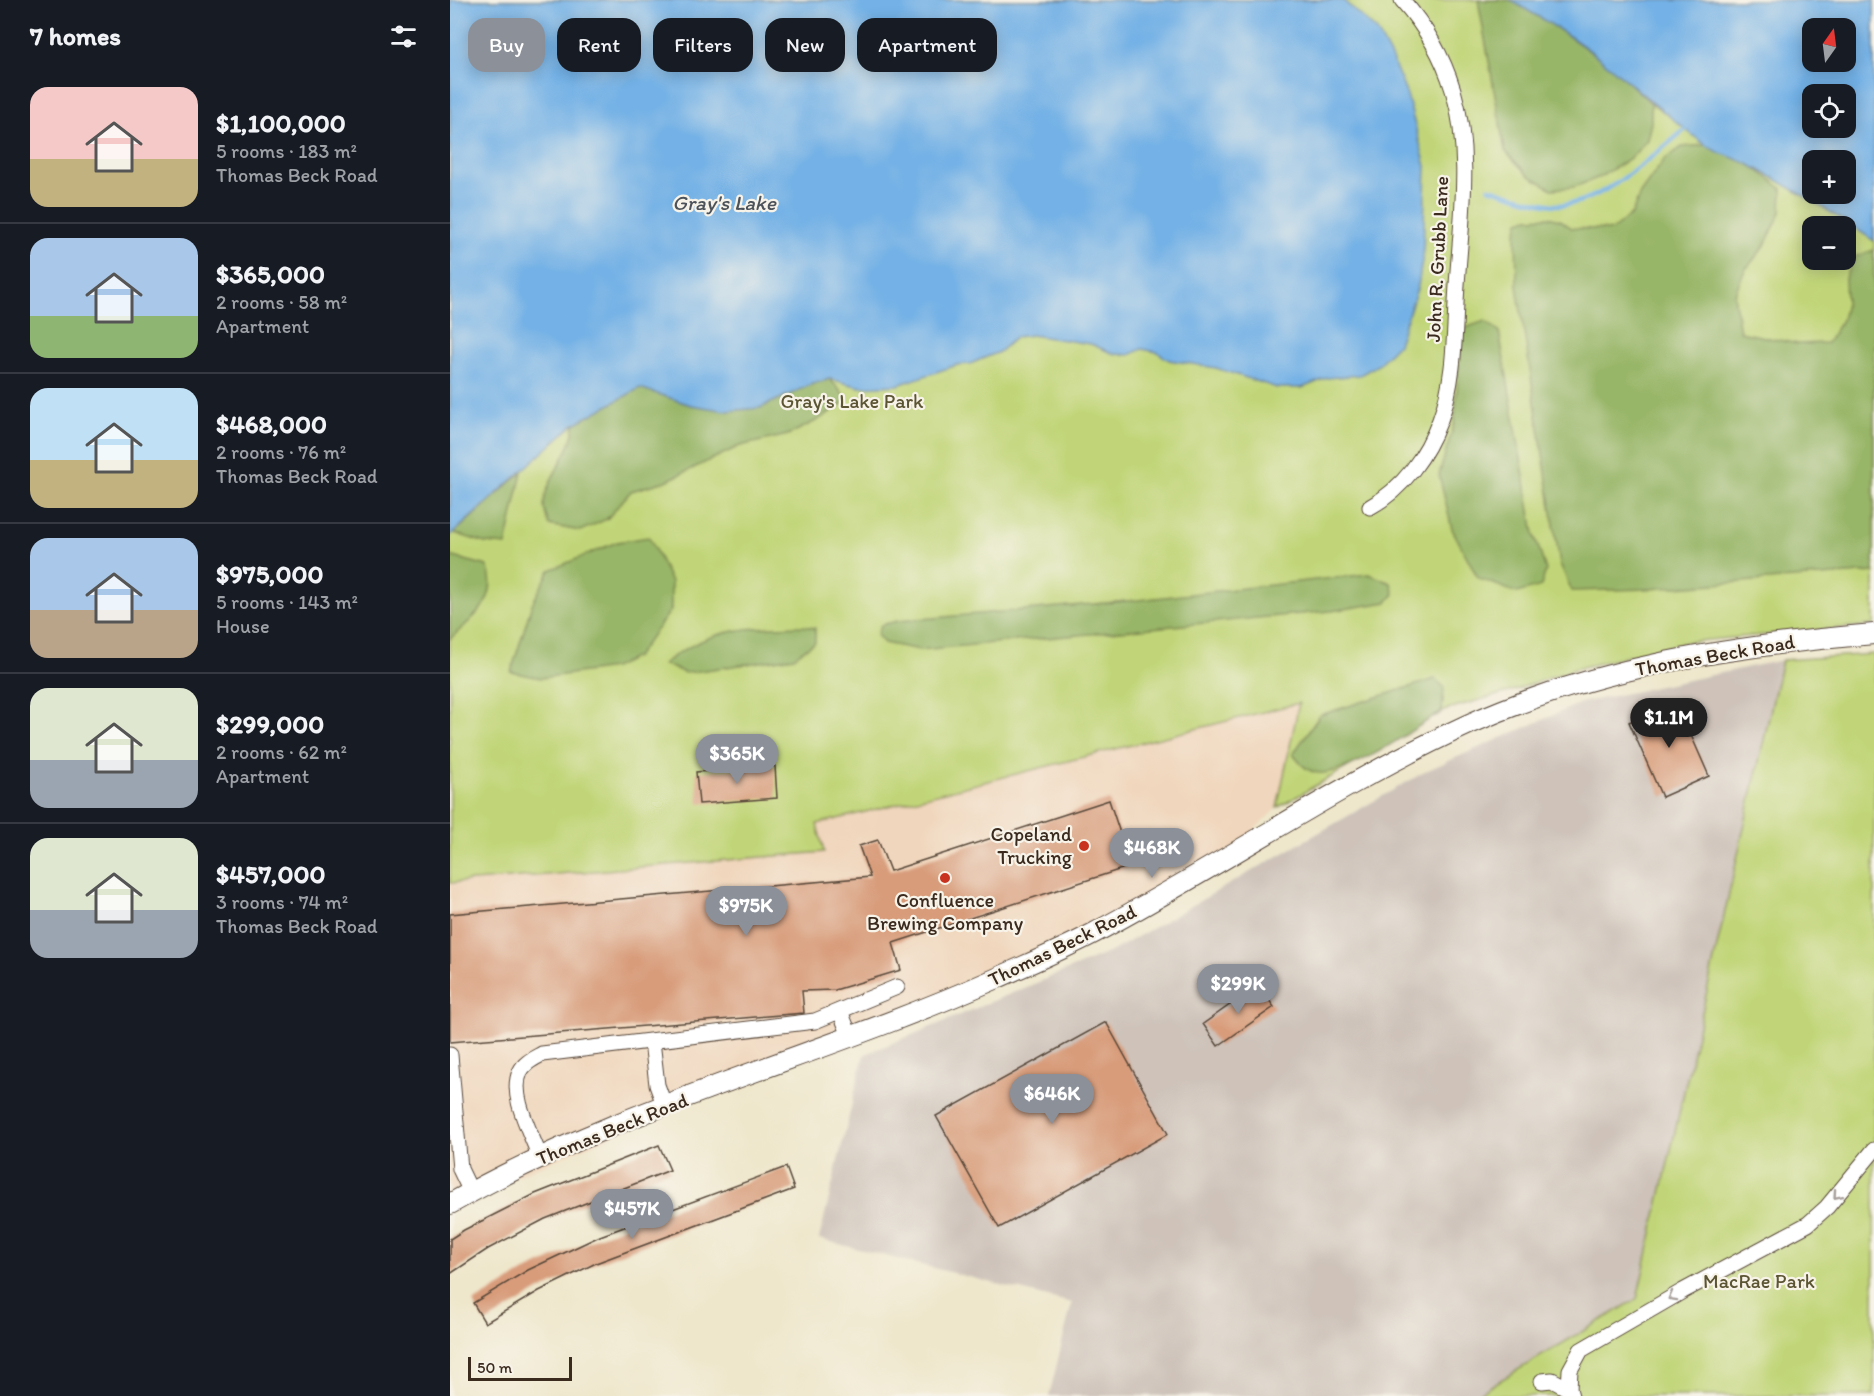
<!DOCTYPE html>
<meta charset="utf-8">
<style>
:root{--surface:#171b24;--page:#20242c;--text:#f1f3f6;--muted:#9ea1a6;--line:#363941;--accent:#8c9099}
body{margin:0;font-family:Itim,sans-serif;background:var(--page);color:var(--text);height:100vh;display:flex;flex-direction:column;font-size:22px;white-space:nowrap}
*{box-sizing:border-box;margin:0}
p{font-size:20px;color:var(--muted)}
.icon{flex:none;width:33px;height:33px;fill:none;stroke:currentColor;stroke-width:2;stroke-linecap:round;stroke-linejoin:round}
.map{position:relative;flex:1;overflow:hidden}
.panel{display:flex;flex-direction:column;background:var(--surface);width:450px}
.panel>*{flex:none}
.hud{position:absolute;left:18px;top:18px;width:570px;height:54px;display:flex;gap:12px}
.needle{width:39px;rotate:14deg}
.buttons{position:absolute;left:1352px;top:18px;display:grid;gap:12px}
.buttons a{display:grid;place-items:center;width:54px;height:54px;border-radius:12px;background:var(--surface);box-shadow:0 3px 15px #0003;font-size:30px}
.scale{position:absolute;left:18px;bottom:15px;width:104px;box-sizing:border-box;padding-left:6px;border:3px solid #3b2a1e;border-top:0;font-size:16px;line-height:21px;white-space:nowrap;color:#3b2a1e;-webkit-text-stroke:4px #f7f3e8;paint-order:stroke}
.price{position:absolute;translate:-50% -51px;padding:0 14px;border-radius:21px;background:var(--accent);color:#fff;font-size:20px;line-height:39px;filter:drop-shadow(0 2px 3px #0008)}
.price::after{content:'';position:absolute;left:50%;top:36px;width:18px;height:14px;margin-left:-9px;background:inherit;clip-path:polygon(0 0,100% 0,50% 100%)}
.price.selected{background:#222;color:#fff}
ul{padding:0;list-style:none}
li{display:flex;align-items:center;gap:18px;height:150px;padding:0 30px}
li+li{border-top:2px solid var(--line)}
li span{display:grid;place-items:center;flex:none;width:168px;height:120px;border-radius:18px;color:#555}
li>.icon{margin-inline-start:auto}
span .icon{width:72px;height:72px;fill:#fffc;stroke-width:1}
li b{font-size:26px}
h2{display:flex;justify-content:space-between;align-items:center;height:72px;padding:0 30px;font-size:26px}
.tag{padding:0 21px;border-radius:18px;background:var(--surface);box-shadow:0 3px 15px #0003;font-size:21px;line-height:54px}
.tag.selected{background:var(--accent);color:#fff}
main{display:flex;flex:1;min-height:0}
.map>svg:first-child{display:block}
.built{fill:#f0d6bc}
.industrial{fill:#cec2b9}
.green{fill:#c1d578;stroke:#7e804b;stroke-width:1.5;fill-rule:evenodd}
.forest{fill:#98b668;stroke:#6a7043;stroke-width:1.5}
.water{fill:#73b1e6;stroke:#576e82;stroke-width:1.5;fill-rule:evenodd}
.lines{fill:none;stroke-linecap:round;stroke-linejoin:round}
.stream{stroke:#73b1e6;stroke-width:4.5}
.building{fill:#d89c7a}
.minor-casing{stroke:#564638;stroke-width:17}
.major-casing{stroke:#564638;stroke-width:22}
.minor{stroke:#fff;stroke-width:15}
.major{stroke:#fff;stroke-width:20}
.oneway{stroke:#a79f9a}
.poi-dot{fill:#c8321e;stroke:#f7f3e8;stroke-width:2}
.labels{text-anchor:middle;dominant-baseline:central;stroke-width:4.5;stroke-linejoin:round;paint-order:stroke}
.street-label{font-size:20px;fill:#3b2a1e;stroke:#f7f3e8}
.park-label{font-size:20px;fill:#5c5534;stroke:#f7f3e8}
.poi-label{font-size:20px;fill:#3b2a1e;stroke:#f7f3e8;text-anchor:end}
.water-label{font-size:21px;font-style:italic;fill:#4c525a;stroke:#f7f3e8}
</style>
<main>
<section class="panel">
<h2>7 homes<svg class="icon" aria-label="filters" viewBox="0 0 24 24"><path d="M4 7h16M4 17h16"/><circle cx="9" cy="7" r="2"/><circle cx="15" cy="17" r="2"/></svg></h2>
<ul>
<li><span style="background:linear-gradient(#f6c9c9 60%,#c2b280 0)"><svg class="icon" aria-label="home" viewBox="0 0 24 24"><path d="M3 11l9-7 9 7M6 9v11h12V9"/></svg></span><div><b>$1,100,000</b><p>5 rooms · 183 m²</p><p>Thomas Beck Road</p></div></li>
<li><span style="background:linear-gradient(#a9c7e8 65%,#8fb573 0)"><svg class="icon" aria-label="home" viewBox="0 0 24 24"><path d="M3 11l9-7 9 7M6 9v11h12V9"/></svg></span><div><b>$365,000</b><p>2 rooms · 58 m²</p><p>Apartment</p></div></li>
<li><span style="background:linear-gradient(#bfe0f5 60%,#c2b280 0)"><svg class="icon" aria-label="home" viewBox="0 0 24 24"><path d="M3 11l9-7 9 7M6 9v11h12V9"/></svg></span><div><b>$468,000</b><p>2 rooms · 76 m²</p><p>Thomas Beck Road</p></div></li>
<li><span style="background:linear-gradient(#a9c7e8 60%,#b9a48a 0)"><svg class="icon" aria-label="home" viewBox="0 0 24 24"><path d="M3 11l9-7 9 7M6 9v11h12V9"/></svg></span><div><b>$975,000</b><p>5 rooms · 143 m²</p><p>House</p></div></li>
<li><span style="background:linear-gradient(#dfe7d0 60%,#9aa5b1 0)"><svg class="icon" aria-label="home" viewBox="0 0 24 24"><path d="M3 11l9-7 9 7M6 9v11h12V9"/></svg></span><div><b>$299,000</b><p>2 rooms · 62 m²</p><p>Apartment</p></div></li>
<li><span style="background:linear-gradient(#dfe7d0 60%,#9aa5b1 0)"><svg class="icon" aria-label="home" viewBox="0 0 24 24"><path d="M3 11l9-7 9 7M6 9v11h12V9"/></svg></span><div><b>$457,000</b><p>3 rooms · 74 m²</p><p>Thomas Beck Road</p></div></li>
</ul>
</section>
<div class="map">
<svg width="1424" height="1396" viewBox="0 0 1424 1396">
<rect width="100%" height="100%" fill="#f7f3e8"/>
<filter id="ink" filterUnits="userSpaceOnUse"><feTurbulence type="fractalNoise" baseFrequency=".0167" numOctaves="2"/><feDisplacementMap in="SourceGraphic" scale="12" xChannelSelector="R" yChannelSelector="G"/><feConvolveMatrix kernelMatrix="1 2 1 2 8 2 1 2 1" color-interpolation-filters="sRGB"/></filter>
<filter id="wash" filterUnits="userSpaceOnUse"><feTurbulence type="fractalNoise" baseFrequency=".008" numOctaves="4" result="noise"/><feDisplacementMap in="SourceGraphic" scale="24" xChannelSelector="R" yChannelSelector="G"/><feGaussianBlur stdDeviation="1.35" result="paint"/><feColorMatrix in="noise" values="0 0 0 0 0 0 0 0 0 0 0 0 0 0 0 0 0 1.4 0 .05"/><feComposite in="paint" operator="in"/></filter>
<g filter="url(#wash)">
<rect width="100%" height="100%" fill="#efe7cc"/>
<path class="built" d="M850,703L827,808L771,861L641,935L0,1204V884L373,852L366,824Z"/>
<path class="industrial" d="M1332,660L1187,1299L1024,1396H599L622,1303L369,1239L414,1055L663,951L978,770L1131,703Z"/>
<g class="green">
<path d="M0,0H1058L1232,125L1424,229V625L1237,642L1125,669L1062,691L998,709L827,808L849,703L367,824L374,852L0,883ZM1362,226H1395V260H1362Z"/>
<path d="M1424,654V1396H1024L1187,1299L1332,660Z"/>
</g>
<g class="forest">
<path d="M1028,0H1060L1101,24L1158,64L1201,103V123L1197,140L1182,157L1150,177L1124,187L1102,189L1078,175L1055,151Z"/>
<path d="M1255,145L1299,164L1332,188L1331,212L1314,247L1295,270L1284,295L1290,332L1348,344L1377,343L1392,320L1396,303L1395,278L1406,256L1424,250V572L1199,589L1122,591L1110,564L1067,286L1066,233L1069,221L1078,218L1098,217L1110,220L1122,228L1162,230L1182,214L1190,193L1214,160L1232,147Z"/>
<path d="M1035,321L1049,331L1084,534L1096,570L1091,586L1067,593L1028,578L1002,529L989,475L1004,424L1012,329Z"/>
<path d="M380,379L398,400L368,420L338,435L290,446L216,481L181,491L157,519L130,531L99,525C97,519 94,511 94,506C95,476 124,453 124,424L190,388L241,405L310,408L362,384Z"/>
<path d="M72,472L56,545L35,543L4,533Z"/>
<path d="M199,537L221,582V610L186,657L163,668L91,678L61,672L82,604L100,570L167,542Z"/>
<path d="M0,556L37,566C51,600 22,618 0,639Z"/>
<path d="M919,574L941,583L944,594L937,602L881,611L470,650L434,643L427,635L431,625L448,621L688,600Z"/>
<path d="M353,626L365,628V642L344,657L235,673L213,664C261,627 295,628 353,626Z"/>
<path d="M985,679L994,687L992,711C958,732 913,768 873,773C859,774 850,764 843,754L870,715Z"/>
</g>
<g class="water">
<path d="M0,0H893L927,31L942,59L957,95L976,166L973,255L968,286L948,344L928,365L910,375L877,378L852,388H827L766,368L719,360L707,352L692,349L679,355L664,354L641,344L581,335L566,337L549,352L520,364L507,365L448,385L410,387L380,379L362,384L310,408L277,411L241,405L190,388L124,424L0,536Z"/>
<path d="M1060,0H1424V241C1384,213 1342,188 1300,165C1285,157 1267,154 1254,144C1221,119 1191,92 1159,66C1129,40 1094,20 1060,0ZM1362,28H1395V62H1362ZM1362,94H1395V128H1362ZM1362,160H1395V194H1362Z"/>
</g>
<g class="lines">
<path class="stream" d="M1039,188C1060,194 1085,204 1107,205C1152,206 1207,151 1241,125"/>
</g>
<g id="blocks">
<g class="building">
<path d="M1226,701L1259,776L1212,797L1179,722Z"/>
<path d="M325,766L327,798L249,804L246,772Z"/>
<path d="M659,800L681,866L443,943L451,970L385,990L352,991L354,1013L0,1042V914L420,877L409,846L428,840L440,871Z"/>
<path d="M808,985L824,1007L768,1046L753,1024Z"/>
<path d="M656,1022L718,1134L549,1228L486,1116Z"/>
<path d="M209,1145L220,1170L95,1219L38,1249L0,1274V1239L14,1230L85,1194Z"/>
<path d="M336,1167L344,1189L146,1263L89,1291L35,1323L23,1303L78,1270L150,1236Z"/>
</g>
</g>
</g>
<g filter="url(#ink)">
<use href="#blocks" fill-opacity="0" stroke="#564638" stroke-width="1.5"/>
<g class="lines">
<g class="minor-casing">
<g id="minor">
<path d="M920,507C953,489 977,455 990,420C1006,377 1004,330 1007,285C1011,221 1022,153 1003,90C993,57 975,26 952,0"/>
<path d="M390,1011L400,1036"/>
<path d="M202,1041L207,1085L215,1107"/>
<path d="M0,1055L10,1169L21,1192"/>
<path d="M90,1158C82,1134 59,1096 70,1072C74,1063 83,1059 92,1054L365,1021L447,987"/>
<path d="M1092,1381L1102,1380L1119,1389"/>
<path d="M1121,1396L1119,1389L1120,1370L1131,1350L1233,1291L1358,1224L1377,1207L1424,1150"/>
</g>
</g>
<g class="major-casing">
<path id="major" d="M0,1204C171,1106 366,1058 545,979C578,964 612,950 644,933C769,867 888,784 1017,725C1147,666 1283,646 1424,634"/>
</g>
<use href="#minor" class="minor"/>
<use href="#major" class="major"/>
</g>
<defs><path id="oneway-chevron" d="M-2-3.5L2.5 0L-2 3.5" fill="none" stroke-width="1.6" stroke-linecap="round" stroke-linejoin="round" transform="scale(1.5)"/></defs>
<g class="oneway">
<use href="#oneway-chevron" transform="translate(1387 1195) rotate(131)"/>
<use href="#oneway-chevron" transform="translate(1222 1297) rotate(151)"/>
</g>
</g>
<g class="poi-dot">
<circle cx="634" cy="846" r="6"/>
<circle cx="495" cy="878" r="6"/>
</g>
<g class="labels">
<g class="street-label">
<text transform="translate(987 259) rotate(-87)">John R. Grubb Lane</text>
<text transform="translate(1265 655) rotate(-10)">Thomas Beck Road</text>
<text transform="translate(612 945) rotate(-26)">Thomas Beck Road</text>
<text transform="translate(162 1129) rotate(-22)">Thomas Beck Road</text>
</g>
<g class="park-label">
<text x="402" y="401">Gray's Lake Park</text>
<text x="1309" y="1281">MacRae Park</text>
</g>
<g class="poi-label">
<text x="622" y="834">Copeland<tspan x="622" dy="23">Trucking</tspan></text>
<text x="495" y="900" text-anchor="middle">Confluence<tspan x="495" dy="23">Brewing Company</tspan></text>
</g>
<g class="water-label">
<text x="274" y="202">Gray's Lake</text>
</g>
</g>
</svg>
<div class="buttons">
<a><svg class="needle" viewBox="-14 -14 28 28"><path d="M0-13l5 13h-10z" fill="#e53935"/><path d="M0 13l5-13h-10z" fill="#9ea1a6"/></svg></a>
<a><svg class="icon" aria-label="locate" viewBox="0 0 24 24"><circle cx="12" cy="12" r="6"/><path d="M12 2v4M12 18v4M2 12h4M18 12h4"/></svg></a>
<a>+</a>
<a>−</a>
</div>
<div class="scale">50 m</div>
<b class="price selected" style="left:1219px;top:749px">$1.1M</b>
<b class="price" style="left:287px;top:785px">$365K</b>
<b class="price" style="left:702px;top:879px">$468K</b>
<b class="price" style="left:296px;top:937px">$975K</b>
<b class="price" style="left:788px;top:1015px">$299K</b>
<b class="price" style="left:602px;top:1125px">$646K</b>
<b class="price" style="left:182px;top:1240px">$457K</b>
<div class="hud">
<a class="tag selected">Buy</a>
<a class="tag">Rent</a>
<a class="tag">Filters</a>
<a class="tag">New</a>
<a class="tag">Apartment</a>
</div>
</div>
</main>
